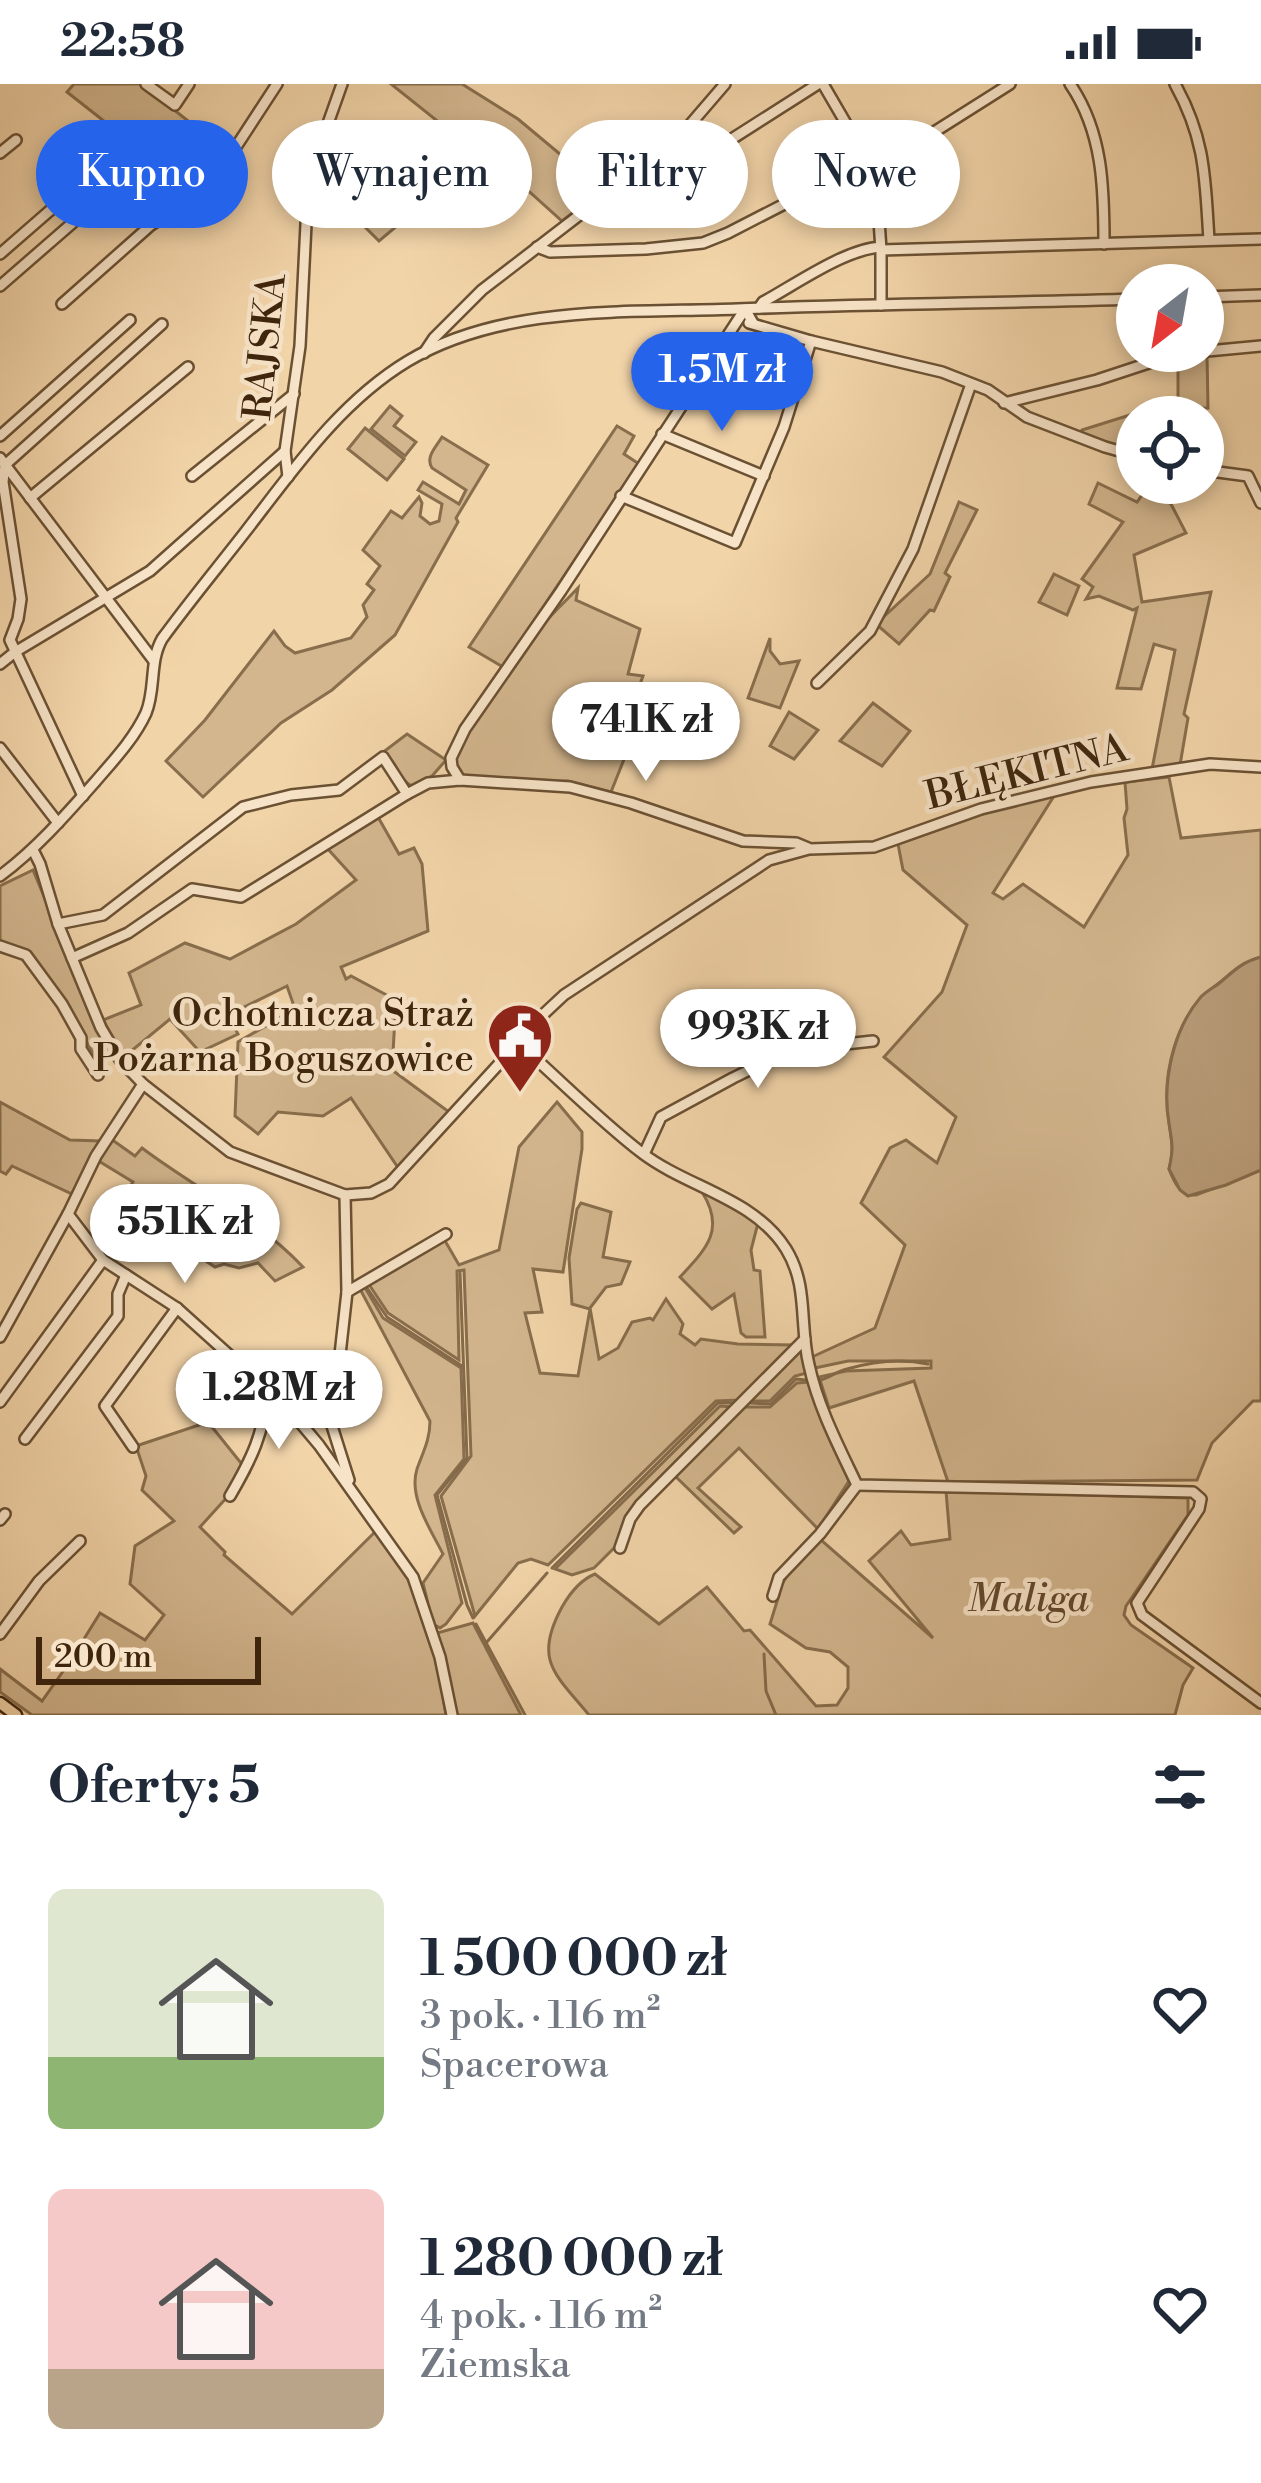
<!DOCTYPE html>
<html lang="pl">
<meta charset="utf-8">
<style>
:root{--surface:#fff;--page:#f2f2f3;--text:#1f2937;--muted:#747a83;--accent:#2563eb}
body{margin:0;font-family:"Libre Bodoni",serif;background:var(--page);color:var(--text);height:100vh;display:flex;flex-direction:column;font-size:45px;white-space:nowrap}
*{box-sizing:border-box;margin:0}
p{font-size:39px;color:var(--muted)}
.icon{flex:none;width:66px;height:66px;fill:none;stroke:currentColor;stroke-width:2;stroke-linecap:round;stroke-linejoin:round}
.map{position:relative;height:1631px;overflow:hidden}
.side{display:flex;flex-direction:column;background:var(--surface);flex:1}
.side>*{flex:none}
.banner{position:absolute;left:36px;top:36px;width:1191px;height:108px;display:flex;gap:24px}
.needle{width:78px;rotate:211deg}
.buttons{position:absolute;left:1116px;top:180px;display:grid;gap:24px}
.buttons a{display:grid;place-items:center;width:108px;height:108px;border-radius:50%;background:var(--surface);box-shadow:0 6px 18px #0003;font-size:60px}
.scale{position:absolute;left:36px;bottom:30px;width:225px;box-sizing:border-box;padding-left:12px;border:6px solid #3e250c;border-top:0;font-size:33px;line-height:42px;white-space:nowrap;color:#3e250c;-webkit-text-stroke:9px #f7e3c7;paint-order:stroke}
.price{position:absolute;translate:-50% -102px;padding:0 27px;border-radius:42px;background:#fff;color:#222;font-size:39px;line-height:78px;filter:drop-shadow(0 3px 6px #0008)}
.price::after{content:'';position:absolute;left:50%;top:72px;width:36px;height:27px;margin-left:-18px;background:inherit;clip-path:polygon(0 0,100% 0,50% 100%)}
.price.on{background:var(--accent);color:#fff}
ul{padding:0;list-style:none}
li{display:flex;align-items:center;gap:36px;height:300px;padding:0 48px}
li span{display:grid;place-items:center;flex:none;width:336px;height:240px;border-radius:18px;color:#555}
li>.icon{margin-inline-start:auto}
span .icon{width:144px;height:144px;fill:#fffc;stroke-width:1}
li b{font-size:51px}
h2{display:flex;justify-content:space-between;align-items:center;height:144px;padding:0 48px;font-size:51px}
.tag{padding:0 42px;border-radius:54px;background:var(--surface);box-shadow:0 6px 18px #0003;font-size:42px;line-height:108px}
.tag.on{background:var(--accent);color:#fff}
.status{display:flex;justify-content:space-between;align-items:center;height:84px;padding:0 60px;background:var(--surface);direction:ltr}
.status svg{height:33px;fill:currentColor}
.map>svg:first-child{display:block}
.green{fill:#d3b68e;stroke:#886e4d;stroke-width:3}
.water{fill:#b59874;stroke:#856a4a;stroke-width:3}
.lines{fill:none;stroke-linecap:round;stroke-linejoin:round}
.stream{stroke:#856a4a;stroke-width:3}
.minor-casing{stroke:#6b5133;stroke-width:14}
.major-casing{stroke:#3e250c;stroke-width:15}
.minor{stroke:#f7e3c7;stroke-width:9}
.major{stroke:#f2d4a9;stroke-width:10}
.labels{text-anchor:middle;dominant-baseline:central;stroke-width:9;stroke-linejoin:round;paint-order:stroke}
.street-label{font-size:39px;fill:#3e250c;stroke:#f7e3c7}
.poi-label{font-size:39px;fill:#3e250c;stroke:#f7e3c7;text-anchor:end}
.park-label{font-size:39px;font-style:italic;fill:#63492c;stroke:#f7e3c7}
</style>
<div class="status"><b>22:58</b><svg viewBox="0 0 49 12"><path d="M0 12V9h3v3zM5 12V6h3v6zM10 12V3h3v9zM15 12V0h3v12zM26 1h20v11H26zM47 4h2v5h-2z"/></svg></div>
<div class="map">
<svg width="1261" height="1631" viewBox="0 0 1261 1631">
<rect width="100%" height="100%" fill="#f2d4a9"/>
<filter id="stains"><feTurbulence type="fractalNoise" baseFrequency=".00167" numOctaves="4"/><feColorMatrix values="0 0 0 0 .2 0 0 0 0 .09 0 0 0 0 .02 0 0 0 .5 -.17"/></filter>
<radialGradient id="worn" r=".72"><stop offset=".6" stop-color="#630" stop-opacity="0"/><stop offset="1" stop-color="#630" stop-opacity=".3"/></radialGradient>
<g class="green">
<path d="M74,0H141L201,47L176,79L197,100L157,133L119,97L142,67L67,8Z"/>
<path d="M391,0H462L518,35L603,106L562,137L485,68L379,157L365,143L460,55Z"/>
<path d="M1207,271L1208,324H1194L1197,333H1137V369L1081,349L1082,346L1178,316V275L1174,273Z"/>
<path d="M390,322L402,332L394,342L416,358L405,372L371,345Z"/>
<path d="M617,342L634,352L624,370L639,380L503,583L469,563Z"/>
<path d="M365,344L404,375L387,396L348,365Z"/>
<path d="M442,353L488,381L456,434L458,438L395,551L332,606L281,639L203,713L166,677L205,636L274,547L285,562L295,569L351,554L367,533L363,521L374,506L367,500L380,482L363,466L391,427L402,434L419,413L422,419L420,432L430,440L439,437L442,420L418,406L423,398L459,420L466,406L432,384C425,373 436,363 442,353Z"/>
<path d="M1098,399L1137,418L1147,404L1171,420L1186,449L1134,471L1142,518L1211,508L1184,630L1188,634L1180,681L1152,685L1175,566L1154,560L1141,605L1117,604L1137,524L1133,526L1099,512L1086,515L1093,503L1082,495L1123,438L1089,420Z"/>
<path d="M959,418L977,426L945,489L950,493L934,527L930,526L899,560L876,540L930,490Z"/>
<path d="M1054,490L1079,502L1067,531L1039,518Z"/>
<path d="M578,504L576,516L640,545L628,590L643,592L636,611L648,615L611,708L568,697L536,698L463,692L456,687L455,668L540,543Z"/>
<path d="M770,554V567L780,580L799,577L780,624L748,614Z"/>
<path d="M873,619L910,647L882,682L840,657Z"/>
<path d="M789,628L818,646L794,675L770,662Z"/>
<path d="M407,650L446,676L432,692L412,702C395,694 400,678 382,669Z"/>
<path d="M1169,693L1181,754L1261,746V873C1235,881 1234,888 1214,903C1175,931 1161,993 1169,1039C1172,1060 1174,1064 1169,1085C1174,1098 1180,1112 1196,1111L1261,1086V1317H1253L1212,1359L1197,1396L948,1398L914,1297L829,1324L819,1293L846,1287L931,1284V1277H848L815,1284L812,1273L875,1244L905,1161L861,1119L890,1064L906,1056L937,1079L956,1033L884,973L942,908L967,841L903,786L898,760L991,727L1054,712L993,809L1003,815L1023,800L1084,843L1128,771L1124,734L1127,725L1125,698Z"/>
<path d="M378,733L399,770L414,764L422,780L428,847L341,883L346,895L351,892L396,916L392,986L449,1028L399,1085L351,1014L323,1032L278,1028L258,1050L235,1032L238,958L295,925L287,902L228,931L238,950L200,968L170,935L124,973L103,936L141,921L129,889L185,859L230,875L296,840L356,796L327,764Z"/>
<path d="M33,786L108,966L95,973L72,931L29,869L0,858V802Z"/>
<path d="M0,1018L70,1056L100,1057L72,1110L12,1082L6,1090L0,1087Z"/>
<path d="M557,1018L582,1048V1065L563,1188L533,1185L542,1228L525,1229L540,1289L578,1292L590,1225L572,1220L569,1174L577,1125L581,1119L611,1128L603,1173L630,1178L621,1200L606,1203L590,1224L599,1275L618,1264L632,1238L650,1234L653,1236L666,1215L683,1240L680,1250L695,1261L701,1255L738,1260L794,1261L740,1316L716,1317L548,1481L531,1475L518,1479L475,1532L441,1412L471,1372L464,1186L457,1187L459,1276L388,1229L368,1199L444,1155L459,1181L499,1166L519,1063Z"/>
<path d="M111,1055L135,1072L142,1064C195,1104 257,1134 303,1183L275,1197L258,1179L239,1184L224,1180L215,1183L168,1152L169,1145L163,1140L166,1134L152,1123L149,1129L125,1110L133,1098L97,1076Z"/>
<path d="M702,1108L744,1128L758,1139L751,1166L754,1186L760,1187L765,1253H746L741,1249L734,1210L712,1225L680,1193C706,1165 726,1146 702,1108Z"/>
<path d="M364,1202L383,1234L461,1284L464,1375L435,1411L462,1519L446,1540L440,1544L433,1540L423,1499L443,1470C431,1446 408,1413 417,1385C423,1368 430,1356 430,1337L360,1205Z"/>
<path d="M802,1262L807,1289L795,1292L770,1317H748Z"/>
<path d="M809,1298L849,1397L818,1445L739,1364L698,1404L741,1443L734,1449L675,1392L743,1323H770L797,1299Z"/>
<path d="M720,1322L733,1323L628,1429L616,1462L594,1484L572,1491L555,1485Z"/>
<path d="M208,1338L249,1389L200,1443L225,1468L224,1471L292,1530L376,1447L411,1495L437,1576L446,1631H32L0,1608V1585L42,1617L71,1576L100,1529L145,1556L164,1531L130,1500L135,1462L174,1437L142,1406L146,1392L136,1362Z"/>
<path d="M946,1407L1188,1414V1431L1126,1522L1124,1531L1131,1541L1193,1584L1183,1601L1175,1631H589C555,1590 533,1576 562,1523C570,1509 580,1496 595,1490L659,1540L707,1503L744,1547L750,1546L816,1622L837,1621L848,1604V1583L830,1568L806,1564L770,1540L779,1511L776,1509L793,1483L820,1455L933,1554L869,1477L901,1447L911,1461L950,1455Z"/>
<path d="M473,1539L521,1631H455L437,1549Z"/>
</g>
<path class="water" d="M1261,873V1086L1226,1101L1188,1112L1180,1106L1169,1085C1174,1063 1172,1060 1169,1039C1162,999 1173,946 1200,914C1206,907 1215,903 1222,897C1236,885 1243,878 1261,873Z"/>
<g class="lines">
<g class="stream">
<path d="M460,1189L467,1374L437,1411L467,1521L473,1534"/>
<path d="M365,1201L387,1233L462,1282"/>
<path d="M820,1296C830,1294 837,1287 847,1285C874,1277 901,1274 928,1280"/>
<path d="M749,1319L771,1320L796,1295L806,1296"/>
<path d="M552,1484L718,1319H734"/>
<path d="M476,1540L525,1631"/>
<path d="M486,1559L547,1489"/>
<path d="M764,1570L766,1607L776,1631"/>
</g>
<g class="minor-casing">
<g id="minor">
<path d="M146,0L175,21L189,0"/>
<path d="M823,0L876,91L881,166V221"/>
<path d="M1070,0C1103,48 1104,104 1104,160"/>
<path d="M1175,0C1206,56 1205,95 1209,156"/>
<path d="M0,69L16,56"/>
<path d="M874,86L1010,0"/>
<path d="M608,110L636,108L666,97L818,0"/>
<path d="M537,163L550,168L646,165L703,159L728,149L868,77"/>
<path d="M881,166L1261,155"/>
<path d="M0,170L62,116"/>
<path d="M0,202L77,135"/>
<path d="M1203,213L1261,211"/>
<path d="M62,220L151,141L170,129L230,72L277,0"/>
<path d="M759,224L763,218C796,200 845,165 881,163"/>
<path d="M749,239L811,257L942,288L988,306L1027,333L1105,363L1137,372"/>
<path d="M424,269L434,254L482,206L660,69L682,50L725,0"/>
<path d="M1004,319L1097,296L1176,270L1261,262"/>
<path d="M662,350L764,392"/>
<path d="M0,352L130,236"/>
<path d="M0,374L154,577"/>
<path d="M1203,386L1248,392L1261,419"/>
<path d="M192,392L294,310"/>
<path d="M288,393L285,367L300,262L307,120L320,62L342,0"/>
<path d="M621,412L735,459L784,343L811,257"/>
<path d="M30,414L188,283"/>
<path d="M0,580L15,568L150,487L285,367"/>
<path d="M817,599L870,547L913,465L971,300"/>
<path d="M0,664L58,739"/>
<path d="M460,696L452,683L451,674L465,645L561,507L745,225L753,239"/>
<path d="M83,712L10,556L18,535L21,515L3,398L5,381L162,240"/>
<path d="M33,766L40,780L58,840L101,944L120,976L143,1000L230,1068L345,1111L371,1109L389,1100L509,969L534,939L564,911L769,776L809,765L874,763L981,725L1091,698L1210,680L1261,683"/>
<path d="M0,792C36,765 65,732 95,698C113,677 134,655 146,629C156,605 149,578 162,555C189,518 218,483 246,447C294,385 340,318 408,277C504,220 629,229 737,225C870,220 1004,219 1137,215"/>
<path d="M58,840L103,831L243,723L291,711L339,706L383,673L407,710L428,699L460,696L570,703L631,719L743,757L796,759L808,764"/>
<path d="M0,862L26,871L62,920L81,954V965L98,991"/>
<path d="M72,874L128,849L192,805L241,813L407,710"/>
<path d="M518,959C559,995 599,1036 642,1069C688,1104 754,1114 786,1165C809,1202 799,1241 809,1281C818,1323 839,1363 857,1401L1193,1408L1201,1415L1199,1425L1137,1519L1142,1531L1261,1619"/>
<path d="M644,1070L661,1033L733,994L790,966L873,957"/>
<path d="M345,1111L347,1208L332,1342L349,1396"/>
<path d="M68,1130L103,1176L177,1224L287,1323L319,1361L413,1493L440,1573L452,1631"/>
<path d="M347,1208L446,1150"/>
<path d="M0,1253L68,1130L96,1072L143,1000"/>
<path d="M0,1318L103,1176"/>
<path d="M25,1355L118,1232V1210L126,1191"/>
<path d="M133,1363L105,1322L177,1224"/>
<path d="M230,1412C251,1376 265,1348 267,1306"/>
<path d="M0,1436L5,1430"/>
<path d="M620,1464L630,1435L640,1421L805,1255"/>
<path d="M773,1512L779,1493L820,1450L857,1401"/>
<path d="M0,1550L39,1497L80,1457"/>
</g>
</g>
<g class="major-casing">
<path id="major" d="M0,1619L16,1631"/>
</g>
<use href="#minor" class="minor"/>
<use href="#major" class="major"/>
</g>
<defs>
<g id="civic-pin" transform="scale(3.45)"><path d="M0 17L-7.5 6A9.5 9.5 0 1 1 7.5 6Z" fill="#8f2418" stroke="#f7e3c7"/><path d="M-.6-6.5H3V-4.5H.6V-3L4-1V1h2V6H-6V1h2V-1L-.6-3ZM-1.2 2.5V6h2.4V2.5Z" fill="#fff"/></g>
</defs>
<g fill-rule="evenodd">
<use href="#civic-pin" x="520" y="952"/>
</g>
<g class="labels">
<g class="street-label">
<text transform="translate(266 263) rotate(-84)">RAJSKA</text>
<text transform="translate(1027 689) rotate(-14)">BŁĘKITNA</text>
</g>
<g class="poi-label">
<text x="474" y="930">Ochotnicza Straż<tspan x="474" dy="45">Pożarna Boguszowice</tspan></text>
</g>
<g class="park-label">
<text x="1028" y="1515">Maliga</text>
</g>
</g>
<rect width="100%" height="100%" filter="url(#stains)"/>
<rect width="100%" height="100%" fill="url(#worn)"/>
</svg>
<div class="buttons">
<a><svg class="needle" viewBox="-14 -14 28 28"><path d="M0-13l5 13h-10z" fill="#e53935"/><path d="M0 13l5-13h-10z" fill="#747a83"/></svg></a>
<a><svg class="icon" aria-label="locate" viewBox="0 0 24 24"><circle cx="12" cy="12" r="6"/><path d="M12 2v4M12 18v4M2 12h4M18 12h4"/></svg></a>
</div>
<div class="scale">200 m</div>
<b class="price on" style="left:722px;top:350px">1.5M zł</b>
<b class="price" style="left:646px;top:700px">741K zł</b>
<b class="price" style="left:758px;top:1007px">993K zł</b>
<b class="price" style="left:185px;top:1202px">551K zł</b>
<b class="price" style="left:279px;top:1368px">1.28M zł</b>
<div class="banner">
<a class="tag on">Kupno</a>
<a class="tag">Wynajem</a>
<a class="tag">Filtry</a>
<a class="tag">Nowe</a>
</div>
</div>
<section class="side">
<h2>Oferty: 5<svg class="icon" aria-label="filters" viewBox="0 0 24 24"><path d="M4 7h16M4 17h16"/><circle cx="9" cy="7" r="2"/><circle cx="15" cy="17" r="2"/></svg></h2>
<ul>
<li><span style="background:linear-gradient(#dfe7d0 70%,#8fb573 0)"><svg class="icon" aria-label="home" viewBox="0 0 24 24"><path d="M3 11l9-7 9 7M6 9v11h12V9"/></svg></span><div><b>1 500 000 zł</b><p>3 pok. · 116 m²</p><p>Spacerowa</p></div><svg class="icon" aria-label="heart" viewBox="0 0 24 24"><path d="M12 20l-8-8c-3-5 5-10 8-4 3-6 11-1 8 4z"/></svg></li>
<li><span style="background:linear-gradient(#f6c9c9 75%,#b9a48a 0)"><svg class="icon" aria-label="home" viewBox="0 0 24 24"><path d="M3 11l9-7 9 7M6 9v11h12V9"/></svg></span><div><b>1 280 000 zł</b><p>4 pok. · 116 m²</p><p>Ziemska</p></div><svg class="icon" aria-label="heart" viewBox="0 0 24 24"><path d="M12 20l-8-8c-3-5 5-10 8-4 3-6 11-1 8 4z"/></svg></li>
</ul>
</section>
